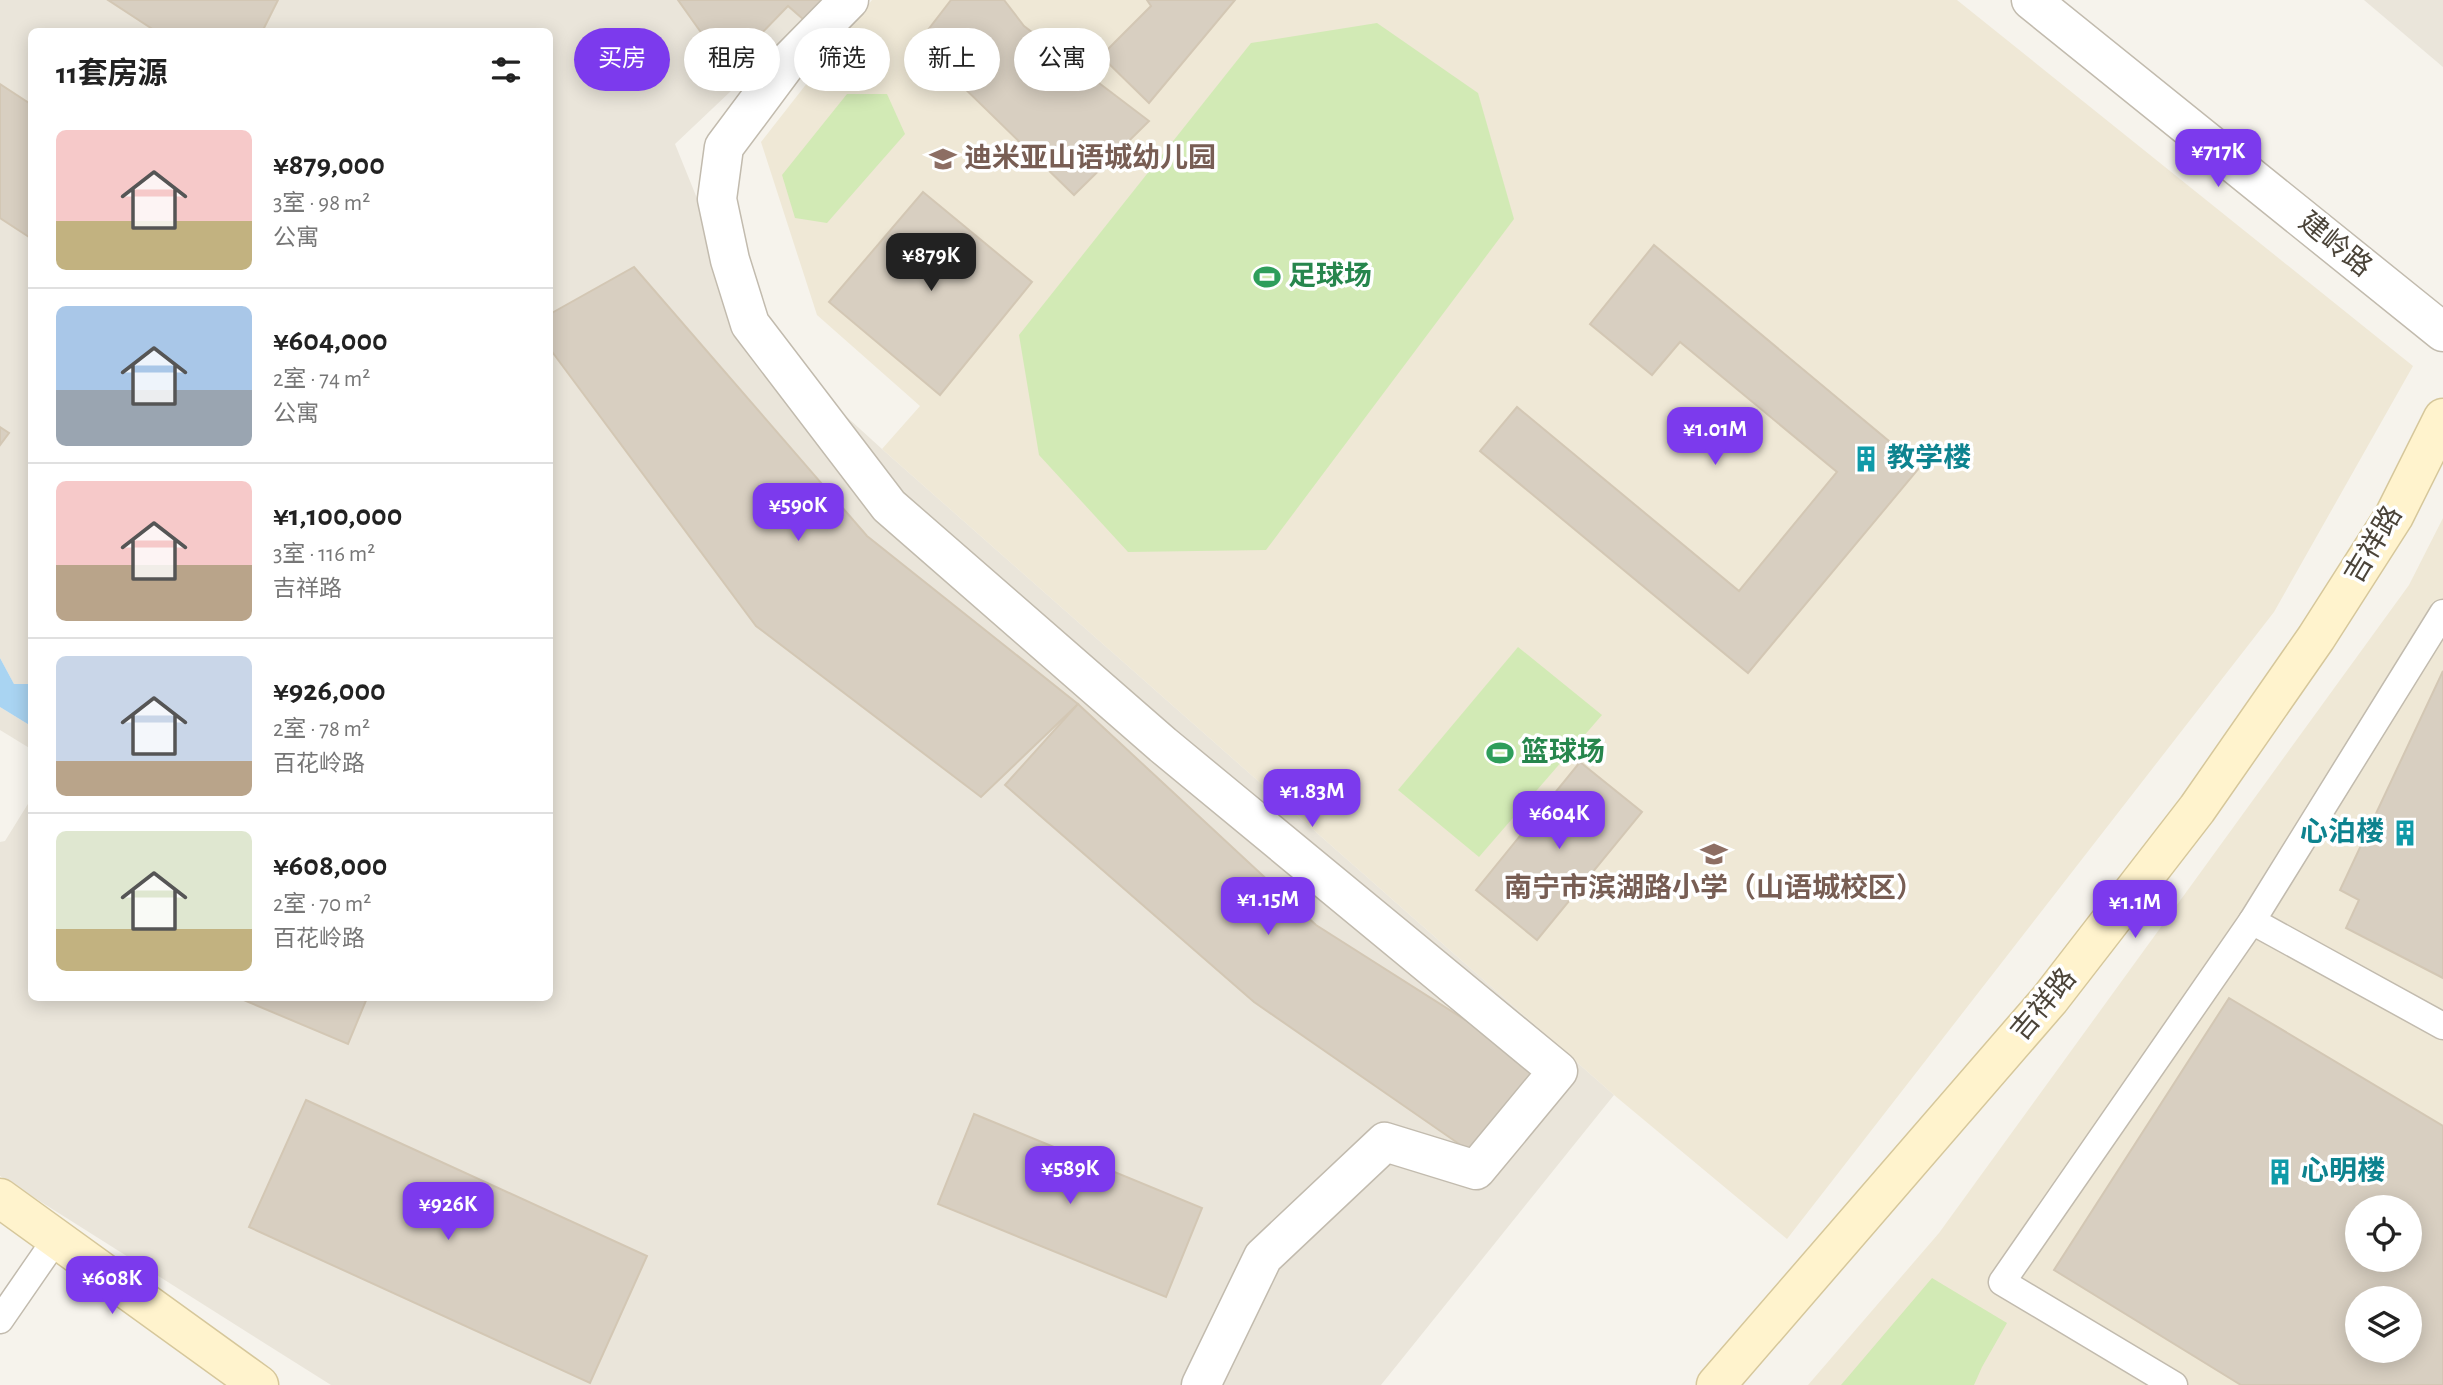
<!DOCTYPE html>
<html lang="zh">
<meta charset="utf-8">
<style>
:root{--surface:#fff;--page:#f2f2f2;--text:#222;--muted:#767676;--line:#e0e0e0;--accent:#7c3aed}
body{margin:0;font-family:"Alegreya Sans","Noto Sans SC",sans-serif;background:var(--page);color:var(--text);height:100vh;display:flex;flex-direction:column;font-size:26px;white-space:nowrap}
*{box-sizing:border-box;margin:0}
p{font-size:23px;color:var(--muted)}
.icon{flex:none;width:38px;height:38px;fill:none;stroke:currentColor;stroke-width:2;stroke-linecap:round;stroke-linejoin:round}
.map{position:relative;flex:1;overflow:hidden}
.details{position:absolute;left:28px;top:28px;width:525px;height:973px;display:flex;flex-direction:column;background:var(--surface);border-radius:10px;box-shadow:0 4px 18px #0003}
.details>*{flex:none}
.guide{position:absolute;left:574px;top:28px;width:665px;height:63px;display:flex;gap:14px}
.controls{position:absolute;left:2345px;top:1195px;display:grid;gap:14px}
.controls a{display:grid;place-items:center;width:77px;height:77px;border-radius:50%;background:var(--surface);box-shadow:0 4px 18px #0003;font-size:35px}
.price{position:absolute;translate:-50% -60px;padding:0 16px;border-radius:14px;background:var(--accent);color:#fff;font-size:23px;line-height:46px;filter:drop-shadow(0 2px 4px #0008)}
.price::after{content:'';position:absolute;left:50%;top:42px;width:21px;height:16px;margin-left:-10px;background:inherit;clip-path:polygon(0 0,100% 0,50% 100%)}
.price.current{background:#222;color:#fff}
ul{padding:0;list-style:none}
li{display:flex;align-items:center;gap:21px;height:175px;padding:0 28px}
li+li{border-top:2px solid var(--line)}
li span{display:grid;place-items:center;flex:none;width:196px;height:140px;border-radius:10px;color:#555}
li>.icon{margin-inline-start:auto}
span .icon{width:84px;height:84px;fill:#fffc;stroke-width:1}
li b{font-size:30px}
h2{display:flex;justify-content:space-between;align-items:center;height:84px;padding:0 28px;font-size:30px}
.pill{padding:0 24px;border-radius:32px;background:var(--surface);box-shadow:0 4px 18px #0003;font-size:24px;line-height:63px}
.pill.current{background:var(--accent);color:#fff}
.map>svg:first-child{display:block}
.residential{fill:#eae5da;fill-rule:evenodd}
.education{fill:#efe8d6;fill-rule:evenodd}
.green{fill:#d2eab5}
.water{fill:#a9d4f2}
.building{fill:#d8cfc1;stroke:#d3c7b4;stroke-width:2;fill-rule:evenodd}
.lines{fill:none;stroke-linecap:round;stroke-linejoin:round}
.lane-casing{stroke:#c2bbae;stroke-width:29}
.street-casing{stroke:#c2bbae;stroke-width:41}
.secondary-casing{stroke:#d6c79b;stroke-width:41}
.lane{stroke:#fff;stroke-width:26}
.street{stroke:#fff;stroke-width:38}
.secondary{stroke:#fff3cd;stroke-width:38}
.labels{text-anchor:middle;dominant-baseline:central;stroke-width:7;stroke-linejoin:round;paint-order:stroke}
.education-label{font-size:28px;font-weight:bold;fill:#785e54;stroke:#fff;text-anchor:start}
.street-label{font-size:28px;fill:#4b4439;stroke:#fff}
.leisure-label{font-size:28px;font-weight:bold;fill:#27864d;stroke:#fff;text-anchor:start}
.culture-label{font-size:28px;font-weight:bold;fill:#0d838f;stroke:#fff;text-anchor:start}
</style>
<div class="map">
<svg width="2443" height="1385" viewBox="0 0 2443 1385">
<rect width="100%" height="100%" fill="#f6f3ec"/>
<g class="residential">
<path d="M0,0H108L157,31L32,32L31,105L0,84Z"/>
<path d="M278,0H678L727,68L788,6L827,0L675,144L750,329L882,449L1614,1095L1381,1385H331L0,1176V842L5,841L31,799L32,998H239L347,1043L367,998H550V349L756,626L981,797L1078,704L867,536L634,267L550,314V32L262,31ZM1316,925L1475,1155L1254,1002ZM306,1101L647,1256L590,1383L249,1227ZM975,1114L1202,1208L1166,1297L938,1204Z"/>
<path d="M2364,0H2443V67Z"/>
<path d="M0,218L31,239V684H14L0,658V445L8,434L0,427Z"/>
<path d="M0,707L31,726V749L0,730Z"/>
</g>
<g class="education">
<path d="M872,0H1957L2413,366L2274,612L1787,1239L1614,1095L882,449L920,406L817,315L761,142Z"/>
<path d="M2443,518V1385H1808L1939,1233L2409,585ZM2357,1208H2410V1260H2357ZM2357,1298H2410V1351H2357Z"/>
</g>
<g class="green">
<path d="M1377,23L1478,93L1514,219L1266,550L1128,552L1039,455L1019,335L1251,43Z"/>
<path d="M847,94H887L905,134L827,223L795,218L782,175Z"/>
<path d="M1518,647L1602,715L1479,857L1398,790Z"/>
<path d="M1932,1278L2007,1323L1982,1367L1974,1385H1841Z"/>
</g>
<path class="water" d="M0,658L14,684H31V726L0,707Z"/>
<g class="building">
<path d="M108,0H278L262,32H157Z"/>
<path d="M678,0H826L804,20L788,6L727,69Z"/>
<path d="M951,0H1004L1024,26L1149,121L1074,195L918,43Z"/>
<path d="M1147,0H1235L1149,103L1101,56L1151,6Z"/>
<path d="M0,84L32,105V239L0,218Z"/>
<path d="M923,192L1032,282L940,395L829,302Z"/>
<path d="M1654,245L1920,467L1748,673L1480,451L1517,407L1739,591L1837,472L1680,342L1652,375L1590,324Z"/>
<path d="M634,267L867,536L1078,704L981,797L756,626L550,349V314Z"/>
<path d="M0,427L9,433L0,445Z"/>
<path d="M2443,671V978L2346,928L2359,900L2340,890Z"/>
<path d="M1078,704L1316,925L1544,1070L1475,1155L1254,1002L1005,785Z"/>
<path d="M1580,762L1642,812L1537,940L1476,890Z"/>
<path d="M239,998H367L348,1044Z"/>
<path d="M2229,998L2443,1126V1385H2241L2054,1270ZM2357,1208H2410V1260H2357ZM2357,1298H2410V1351H2357Z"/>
<path d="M306,1100L647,1256L590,1383L249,1227Z"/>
<path d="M974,1114L1202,1208L1166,1297L938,1204Z"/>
</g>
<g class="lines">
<g class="lane-casing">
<g id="lane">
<path d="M2443,613L2252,921L2443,1026"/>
<path d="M0,1320L56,1239"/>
<path d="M2174,1385L2002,1282L2252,921"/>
</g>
</g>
<g class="street-casing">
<g id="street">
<path d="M849,0L786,64L724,147L717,199L730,260L750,324L889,506L1163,745L1558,1071L1476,1170L1385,1142L1263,1257L1201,1385"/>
<path d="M2031,0L2443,332"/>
</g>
</g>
<g class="secondary-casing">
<g id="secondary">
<path d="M0,1198L259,1385"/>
<path d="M1716,1385L2050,999L2197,809L2316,638L2394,516L2443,418"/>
</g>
</g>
<use href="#lane" class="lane"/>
<use href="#street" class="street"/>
<use href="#secondary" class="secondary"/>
</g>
<defs>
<g id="school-bare" transform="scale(2.1)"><path d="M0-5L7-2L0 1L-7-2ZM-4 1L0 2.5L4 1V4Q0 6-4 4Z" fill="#8d6e63" stroke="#fff" stroke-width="2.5" paint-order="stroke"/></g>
<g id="stadium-bare" transform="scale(2.1)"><path d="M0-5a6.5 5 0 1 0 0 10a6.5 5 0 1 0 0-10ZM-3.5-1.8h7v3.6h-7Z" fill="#2e9e5b" stroke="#fff" stroke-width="2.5" paint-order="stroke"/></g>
<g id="building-bare" transform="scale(2.1)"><path d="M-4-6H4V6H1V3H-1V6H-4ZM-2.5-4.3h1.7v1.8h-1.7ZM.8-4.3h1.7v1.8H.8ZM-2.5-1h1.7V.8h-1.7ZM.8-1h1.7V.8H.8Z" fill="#0f9aa8" stroke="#fff" stroke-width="2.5" paint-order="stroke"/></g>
</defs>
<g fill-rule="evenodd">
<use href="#school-bare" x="943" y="159"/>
<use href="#stadium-bare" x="1267" y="277"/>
<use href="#building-bare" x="1866" y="459"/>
<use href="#stadium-bare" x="1500" y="753"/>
<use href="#building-bare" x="2405" y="833"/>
<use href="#school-bare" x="1714" y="854"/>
<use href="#building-bare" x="2280" y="1172"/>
</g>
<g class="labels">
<g class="education-label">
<text x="964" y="159">迪米亚山语城幼儿园</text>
<text x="1714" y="889" text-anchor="middle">南宁市滨湖路小学（山语城校区）</text>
</g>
<g class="street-label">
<text transform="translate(2335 245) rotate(39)">建岭路</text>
<text transform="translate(2374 545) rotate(-59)">吉祥路</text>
<text transform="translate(2044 1005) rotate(-50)">吉祥路</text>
</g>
<g class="leisure-label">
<text x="1288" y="277">足球场</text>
<text x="1521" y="753">篮球场</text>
</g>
<g class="culture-label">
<text x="1887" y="459">教学楼</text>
<text x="2384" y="833" text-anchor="end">心泊楼</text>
<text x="2301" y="1172">心明楼</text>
</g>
</g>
</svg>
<div class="controls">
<a><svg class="icon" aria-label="locate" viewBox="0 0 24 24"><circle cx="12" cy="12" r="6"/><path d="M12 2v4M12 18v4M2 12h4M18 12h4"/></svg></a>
<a><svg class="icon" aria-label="layers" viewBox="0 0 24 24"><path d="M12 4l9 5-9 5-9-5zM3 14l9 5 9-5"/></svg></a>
</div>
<b class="price" style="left:2218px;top:189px">¥717K</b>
<b class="price current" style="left:931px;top:293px">¥879K</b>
<b class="price" style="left:1715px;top:467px">¥1.01M</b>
<b class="price" style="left:798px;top:543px">¥590K</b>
<b class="price" style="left:1312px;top:829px">¥1.83M</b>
<b class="price" style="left:1559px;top:851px">¥604K</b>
<b class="price" style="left:1268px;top:937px">¥1.15M</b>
<b class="price" style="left:2135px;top:940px">¥1.1M</b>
<b class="price" style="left:1070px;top:1206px">¥589K</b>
<b class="price" style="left:448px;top:1242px">¥926K</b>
<b class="price" style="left:112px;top:1316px">¥608K</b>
<div class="guide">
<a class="pill current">买房</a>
<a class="pill">租房</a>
<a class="pill">筛选</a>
<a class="pill">新上</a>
<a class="pill">公寓</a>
</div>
<section class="details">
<h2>11套房源<svg class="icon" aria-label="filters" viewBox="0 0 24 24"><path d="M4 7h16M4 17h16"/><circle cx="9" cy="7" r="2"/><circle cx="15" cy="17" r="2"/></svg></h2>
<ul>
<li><span style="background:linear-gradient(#f6c9c9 65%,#c2b280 0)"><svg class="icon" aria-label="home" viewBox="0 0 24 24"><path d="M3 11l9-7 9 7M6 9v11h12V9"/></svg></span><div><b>¥879,000</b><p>3室 · 98 m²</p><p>公寓</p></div></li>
<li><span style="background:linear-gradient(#a9c7e8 60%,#9aa5b1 0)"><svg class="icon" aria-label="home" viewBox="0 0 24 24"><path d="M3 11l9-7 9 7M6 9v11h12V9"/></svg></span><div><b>¥604,000</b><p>2室 · 74 m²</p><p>公寓</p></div></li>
<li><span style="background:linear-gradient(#f6c9c9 60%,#b9a48a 0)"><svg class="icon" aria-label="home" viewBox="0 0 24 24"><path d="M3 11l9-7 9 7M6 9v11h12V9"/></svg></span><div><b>¥1,100,000</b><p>3室 · 116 m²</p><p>吉祥路</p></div></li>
<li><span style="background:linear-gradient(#c9d6e8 75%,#b9a48a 0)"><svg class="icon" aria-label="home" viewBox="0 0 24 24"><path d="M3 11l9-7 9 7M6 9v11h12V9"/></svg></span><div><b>¥926,000</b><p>2室 · 78 m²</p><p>百花岭路</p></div></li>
<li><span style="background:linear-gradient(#dfe7d0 70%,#c2b280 0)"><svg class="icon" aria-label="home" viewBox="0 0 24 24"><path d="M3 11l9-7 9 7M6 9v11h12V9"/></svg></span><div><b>¥608,000</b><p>2室 · 70 m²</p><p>百花岭路</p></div></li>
</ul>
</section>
</div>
